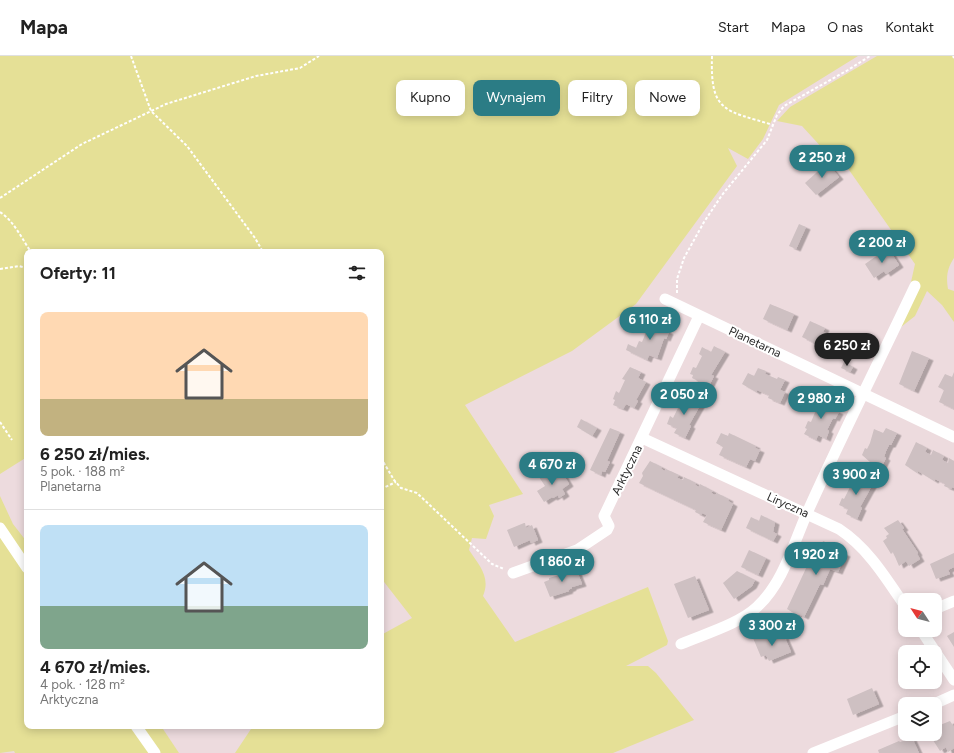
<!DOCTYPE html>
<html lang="pl">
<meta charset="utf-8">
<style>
:root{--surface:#fff;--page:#f6f6f6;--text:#222;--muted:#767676;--line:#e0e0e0;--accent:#2b7c85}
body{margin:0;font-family:Figtree,sans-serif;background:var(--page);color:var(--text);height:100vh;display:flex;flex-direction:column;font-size:15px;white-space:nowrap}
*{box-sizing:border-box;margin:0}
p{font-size:13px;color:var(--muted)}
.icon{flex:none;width:22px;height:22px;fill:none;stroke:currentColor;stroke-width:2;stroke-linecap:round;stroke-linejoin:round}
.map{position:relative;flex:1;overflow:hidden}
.drawer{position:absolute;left:24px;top:193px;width:360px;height:480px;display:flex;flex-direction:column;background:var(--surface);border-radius:8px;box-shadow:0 2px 10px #0003}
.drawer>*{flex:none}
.hud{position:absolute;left:396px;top:24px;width:380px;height:36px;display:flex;gap:8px}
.needle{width:26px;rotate:306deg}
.buttons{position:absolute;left:898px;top:537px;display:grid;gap:8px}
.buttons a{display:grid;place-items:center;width:44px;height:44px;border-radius:8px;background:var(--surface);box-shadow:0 2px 10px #0003;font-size:20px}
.price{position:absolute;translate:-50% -34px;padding:0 9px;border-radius:14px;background:var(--accent);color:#fff;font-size:13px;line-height:26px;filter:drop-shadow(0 1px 2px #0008)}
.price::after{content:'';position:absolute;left:50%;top:24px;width:12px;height:9px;margin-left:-6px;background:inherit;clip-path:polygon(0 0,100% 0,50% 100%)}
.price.current{background:#222;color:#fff}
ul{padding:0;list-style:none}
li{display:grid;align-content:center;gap:8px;height:212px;padding:0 16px}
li+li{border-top:1px solid var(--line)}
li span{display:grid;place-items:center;height:124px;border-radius:8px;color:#555}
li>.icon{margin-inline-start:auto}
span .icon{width:72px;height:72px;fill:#fffc;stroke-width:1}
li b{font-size:17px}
h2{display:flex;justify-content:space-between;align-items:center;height:48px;padding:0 16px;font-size:17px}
.chip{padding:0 14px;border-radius:8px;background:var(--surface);box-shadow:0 2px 10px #0003;font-size:14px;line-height:36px}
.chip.current{background:var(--accent);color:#fff}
header{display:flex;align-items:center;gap:24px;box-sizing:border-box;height:56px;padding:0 20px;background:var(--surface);border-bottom:1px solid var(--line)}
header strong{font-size:19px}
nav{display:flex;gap:22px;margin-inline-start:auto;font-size:14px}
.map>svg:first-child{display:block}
.green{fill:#e5e096}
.building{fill:#cec0c2;filter:url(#shadow)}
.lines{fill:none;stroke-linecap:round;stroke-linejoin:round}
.path{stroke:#fff;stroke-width:2;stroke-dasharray:3 2;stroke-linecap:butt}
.street{stroke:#fff;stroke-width:11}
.labels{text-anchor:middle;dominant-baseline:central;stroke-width:4;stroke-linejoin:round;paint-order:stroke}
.street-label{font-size:12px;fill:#2a2a2a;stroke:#fff}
</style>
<header>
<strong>Mapa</strong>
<nav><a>Start</a><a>Mapa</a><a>O nas</a><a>Kontakt</a></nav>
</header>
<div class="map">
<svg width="954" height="697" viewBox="0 0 954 697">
<defs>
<filter id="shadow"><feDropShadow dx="4.5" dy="2.5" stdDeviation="0" flood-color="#0004"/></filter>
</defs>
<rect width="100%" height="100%" fill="#eddbde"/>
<g class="green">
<path d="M0,0H858L779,49L763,83L748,103L728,92L737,110L636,248L572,295L465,349L523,438L489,449L494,460L486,483L472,482L469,494C479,509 491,521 483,540L515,586L648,531L668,585L667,589L626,610H648L656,617L694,664L613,697H235L253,670H381V579L412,562L381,522V196H27V401L0,418Z"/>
<path d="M877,0H954V202C947,213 946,220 948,233L954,235V266L942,249L927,235L915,260L901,271L915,208L835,94H824L802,70L777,65L790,51Z"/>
<path d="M0,440L13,468L27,486V508L0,469Z"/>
<path d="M0,476L27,515V670H133L152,697H15L14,695L0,697Z"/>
<path d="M139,670H161L179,697H158Z"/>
</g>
<g class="building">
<path d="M827,107L839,121L816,139L805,127Z"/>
<path d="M799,168L806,171L796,193L789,190Z"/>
<path d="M888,192L899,209L886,218L884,215L874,222L865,208Z"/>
<path d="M770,248L794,258L787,274L763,263Z"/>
<path d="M652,262L664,267L661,272L669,276L666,283L664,282L657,302L649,299L647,304L626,294L628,288L636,292L639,285L642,286L647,274L644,273Z"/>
<path d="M810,265L825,272L823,276L828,278L822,291L802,281Z"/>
<path d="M714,290L725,296L711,319L714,320L706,336L695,331L698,325L692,322L693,319L690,318L693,311L696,312L702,300L699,298L702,291L711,296Z"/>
<path d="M912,295L929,302L914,335L899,328Z"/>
<path d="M844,306L853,311L850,316L841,312Z"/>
<path d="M630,311L641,316L638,322L646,326L636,344L638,345L634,352L626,348L623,353L613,349L615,344L613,343L616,335L619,337L625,324L622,323Z"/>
<path d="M758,312L766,315L765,318L777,323L778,321L785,324L780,334L785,336L780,347L768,342L769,339L757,334L756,336L742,328L748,317L754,320Z"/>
<path d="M954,316V353L939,346L944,334L938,331L945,318L952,321Z"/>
<path d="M680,341L689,346L691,341L702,346L689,369L691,370L685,382L674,377L677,372L667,368L670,360L673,362L679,350L676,348Z"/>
<path d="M822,342L833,347L831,352L839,356L835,363L833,362L827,374L829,375L826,383L818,379L816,384L804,378L807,373L805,372L808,365L811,366L816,354L814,353Z"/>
<path d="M581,363L597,372L592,380L577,371Z"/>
<path d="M610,372L620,376L607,405L610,406L605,416L602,415L601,419L590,414Z"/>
<path d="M886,372L897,377L891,389H889L886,395L884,401L886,402L879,416L868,411L870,406L862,399L865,392L867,393L870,387L874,373L883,377Z"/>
<path d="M721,377L728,380L729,377L756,390L755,392L760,394L755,405L750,403L746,411L719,399L723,391L716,387Z"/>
<path d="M916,386L927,392L925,396L931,399L933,394L944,400L942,404L948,407L949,402L954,405V432L952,431L951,433L944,430L945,428L935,423L934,425L918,415L917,417L905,409Z"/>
<path d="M650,405L662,411L661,413L665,415L666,413L679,419L677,422L683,424L684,421L696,427L695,429L699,431L700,428L713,435L711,437L715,439L717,437L729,443L728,445L733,448L721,474L703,466L707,459L702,457L701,459L695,456L696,454L639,427L643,420L642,417Z"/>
<path d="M548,411L555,423L563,418L569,428L562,433L565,438L559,442L558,439L553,442L552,441L544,446L537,435L545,430L539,421Z"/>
<path d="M863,421L874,426L860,451L862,452L857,463L846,458L848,453L839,449L842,442L844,443L850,431L847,430L851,422L860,427Z"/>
<path d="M761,459L775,466L773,476L777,478L773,485L746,472L751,461L759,465Z"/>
<path d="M898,464L904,472L902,473L918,497L917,498L920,503L909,510L906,505L899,510L893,496L891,498L883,485L887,482L886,480L889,478L884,472Z"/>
<path d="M524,467H525L526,472L532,469L538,484L531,487L530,484L514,491L507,474Z"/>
<path d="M823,485L842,493L840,496L846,498L838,516L830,513L823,529L820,528L804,561L798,558L797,559L787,553L808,508L810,509L812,504L810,502L816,489L821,491Z"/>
<path d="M749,494L766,502L758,519L741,511Z"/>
<path d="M954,497V511L948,514L950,518L936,523L930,508Z"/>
<path d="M576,513L582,528L572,531V532L568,534L569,535L550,541L544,526L549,524V522L566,517L567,519Z"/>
<path d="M737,515L755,524L752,530L734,543L723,527Z"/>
<path d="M695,520L709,554L688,562L674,528Z"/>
<path d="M954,576V591L947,580Z"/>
<path d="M765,577L768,586L784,580L791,596L769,605L766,599L761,601L753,582Z"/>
<path d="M872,632L879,648L853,659L847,643Z"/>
<path d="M950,665L954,671V692L948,696L946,691L940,695L929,678H935V671Z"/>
<path d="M912,682L919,697H879L878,694L899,685L900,686Z"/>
</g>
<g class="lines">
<g class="path">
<path d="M131,0L151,55L187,90L255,182L263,196"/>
<path d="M712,0C710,57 725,54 773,69"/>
<path d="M953,0L954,2"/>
<path d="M0,142L82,88L166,48L256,20L300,12L319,0"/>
<path d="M0,156C14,165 22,183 31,196"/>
<path d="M0,213L19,210L27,212"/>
<path d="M677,237V223L684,202L704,166L722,139L767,84L777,59L784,50L848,14L870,0"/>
<path d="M0,366L12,384"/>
<path d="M381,402L394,424L401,432L417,437L492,508L504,513"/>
<path d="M381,433L396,426"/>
</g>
<g class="street">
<path d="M665,243L954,381"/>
<path d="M642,382L839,473C868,492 886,522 905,550"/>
<path d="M0,472L27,512"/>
<path d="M513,517L577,494L607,474L609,470L604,460L605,458L699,260"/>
<path d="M935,553L954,545"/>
<path d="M921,574L954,624"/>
<path d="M681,588C704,578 739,568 757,551C783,527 793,489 807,457C841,381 879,306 915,230"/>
<path d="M934,648L954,639"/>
<path d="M136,670L155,697"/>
<path d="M813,697L905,660"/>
</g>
</g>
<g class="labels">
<g class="street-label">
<text transform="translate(755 286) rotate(25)">Planetarna</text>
<text transform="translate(627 414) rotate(-64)">Arktyczna</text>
<text transform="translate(788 449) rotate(24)">Liryczna</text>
</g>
</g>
</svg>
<div class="buttons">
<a><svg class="needle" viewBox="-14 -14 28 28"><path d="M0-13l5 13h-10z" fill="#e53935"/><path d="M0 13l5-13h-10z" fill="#767676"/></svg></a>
<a><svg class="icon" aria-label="locate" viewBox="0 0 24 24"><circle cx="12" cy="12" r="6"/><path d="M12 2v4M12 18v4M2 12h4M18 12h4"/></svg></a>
<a><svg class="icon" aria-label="layers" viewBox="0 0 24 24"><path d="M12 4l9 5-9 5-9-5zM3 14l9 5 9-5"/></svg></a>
</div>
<b class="price" style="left:822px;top:123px">2 250 zł</b>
<b class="price" style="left:882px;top:208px">2 200 zł</b>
<b class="price" style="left:650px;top:285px">6 110 zł</b>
<b class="price current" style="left:847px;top:311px">6 250 zł</b>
<b class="price" style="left:684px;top:360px">2 050 zł</b>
<b class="price" style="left:821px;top:364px">2 980 zł</b>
<b class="price" style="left:552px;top:430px">4 670 zł</b>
<b class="price" style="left:856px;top:440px">3 900 zł</b>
<b class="price" style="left:816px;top:520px">1 920 zł</b>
<b class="price" style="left:562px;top:527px">1 860 zł</b>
<b class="price" style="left:772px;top:591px">3 300 zł</b>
<div class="hud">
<a class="chip">Kupno</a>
<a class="chip current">Wynajem</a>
<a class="chip">Filtry</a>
<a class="chip">Nowe</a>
</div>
<section class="drawer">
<h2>Oferty: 11<svg class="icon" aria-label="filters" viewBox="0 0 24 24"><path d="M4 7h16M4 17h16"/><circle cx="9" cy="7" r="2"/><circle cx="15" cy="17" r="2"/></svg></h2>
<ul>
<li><span style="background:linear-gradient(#ffd9b3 70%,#c2b280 0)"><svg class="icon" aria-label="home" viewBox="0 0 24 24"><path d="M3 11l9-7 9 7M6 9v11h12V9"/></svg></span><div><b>6 250 zł/mies.</b><p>5 pok. · 188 m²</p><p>Planetarna</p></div></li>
<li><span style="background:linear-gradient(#bfe0f5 65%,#7fa58c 0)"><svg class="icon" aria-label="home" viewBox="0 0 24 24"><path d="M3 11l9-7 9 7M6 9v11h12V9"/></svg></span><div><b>4 670 zł/mies.</b><p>4 pok. · 128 m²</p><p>Arktyczna</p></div></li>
</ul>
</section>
</div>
